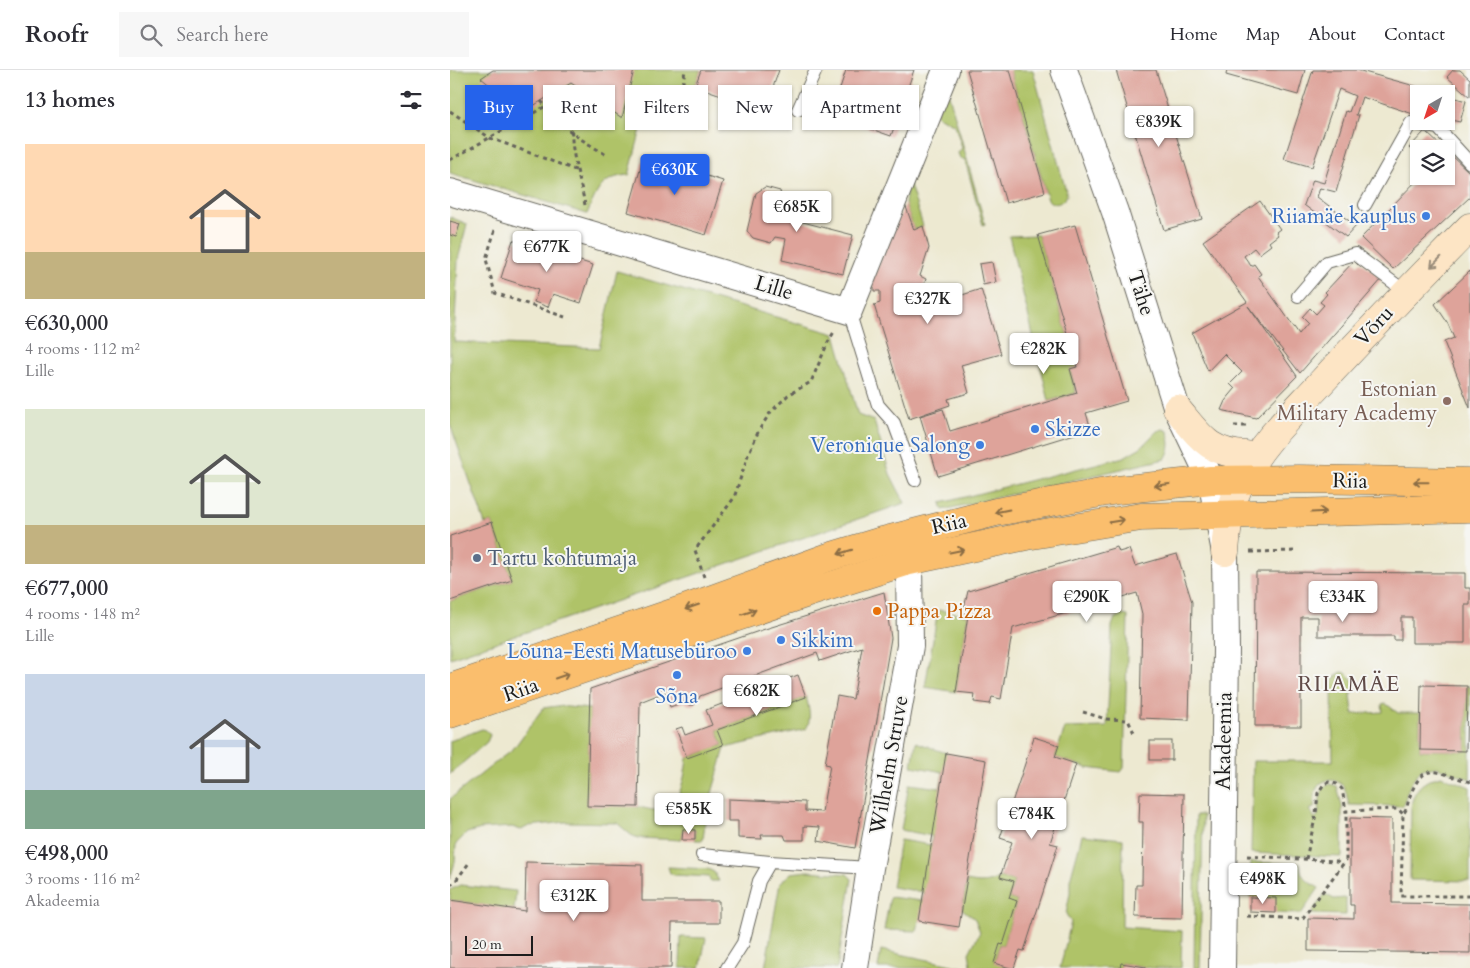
<!DOCTYPE html>
<meta charset="utf-8">
<style>
:root{--surface:#fff;--page:#f7f7f7;--text:#2b2b33;--muted:#7c7c81;--line:#e1e1e2;--accent:#2563eb}
body{margin:0;font-family:Cardo,serif;background:var(--page);color:var(--text);height:100vh;display:flex;flex-direction:column;font-size:19px;white-space:nowrap}
*{box-sizing:border-box;margin:0}
p{font-size:16px;color:var(--muted)}
.icon{flex:none;width:28px;height:28px;fill:none;stroke:currentColor;stroke-width:2;stroke-linecap:round;stroke-linejoin:round}
.map{position:relative;flex:1;overflow:hidden}
.sheet{display:flex;flex-direction:column;background:var(--surface);width:450px}
.sheet>*{flex:none}
.hud{position:absolute;left:15px;top:15px;width:475px;height:45px;display:flex;gap:10px}
.needle{width:32px;rotate:219deg}
.controls{position:absolute;left:960px;top:15px;display:grid;gap:10px}
.controls a{display:grid;place-items:center;width:45px;height:45px;border-radius:0px;background:var(--surface);box-shadow:0 1px 4px #0004;font-size:25px}
.scale{position:absolute;left:15px;bottom:12px;width:68px;box-sizing:border-box;padding-left:5px;border:2px solid #1c1c1c;border-top:0;font-size:14px;line-height:18px;white-space:nowrap;color:#1c1c1c;-webkit-text-stroke:4px #f6f6f2;paint-order:stroke}
.price{position:absolute;translate:-50% -42px;padding:0 11px;border-radius:5px;background:#fff;color:#222;font-size:16px;line-height:32px;filter:drop-shadow(0 1px 2px #0008)}
.price::after{content:'';position:absolute;left:50%;top:30px;width:15px;height:11px;margin-left:-8px;background:inherit;clip-path:polygon(0 0,100% 0,50% 100%)}
.price.on{background:var(--accent);color:#fff}
ul{padding:0;list-style:none}
li{display:grid;align-content:center;gap:10px;height:265px;padding:0 25px}
li span{display:grid;place-items:center;height:155px;border-radius:0px;color:#555}
li>.icon{margin-inline-start:auto}
span .icon{width:90px;height:90px;fill:#fffc;stroke-width:1}
li b{font-size:21px}
h2{display:flex;justify-content:space-between;align-items:center;height:60px;padding:0 25px;font-size:21px}
.tag{padding:0 18px;border-radius:0px;background:var(--surface);box-shadow:0 1px 4px #0004;font-size:18px;line-height:45px}
.tag.on{background:var(--accent);color:#fff}
header{display:flex;align-items:center;gap:30px;box-sizing:border-box;height:70px;padding:0 25px;background:var(--surface);border-bottom:1px solid var(--line)}
header strong{font-size:24px}
nav{display:flex;gap:28px;margin-inline-start:auto;font-size:18px}
.search{width:350px;height:45px;background:var(--page);display:flex;align-items:center;gap:12px;box-sizing:border-box;padding:0 18px;border-radius:0px;color:var(--muted);font-size:19px}
main{display:flex;flex:1;min-height:0}
.map>svg:first-child{display:block}
.green{fill:#afc368;stroke:#667042}
.building{fill:#dea39a}
.lines{fill:none;stroke-linecap:round;stroke-linejoin:round}
.lane-casing{stroke:#65645b;stroke-width:14}
.street-casing{stroke:#65645b;stroke-width:28}
.secondary-casing{stroke:#65645b;stroke-width:29}
.highway-casing{stroke:#65645b;stroke-width:29}
.path{stroke:#65645b;stroke-width:3;stroke-dasharray:4 4;stroke-linecap:butt}
.lane{stroke:#fff;stroke-width:12}
.street{stroke:#fff;stroke-width:26}
.secondary{stroke:#fde5c5;stroke-width:28}
.highway{stroke:#fabe6d;stroke-width:28}
.oneway{stroke:#988b79}
.oneway2{stroke:#8b6d44}
.shop-dot{fill:#3f7fe0;stroke:#f6f6f2;stroke-width:2}
.education-dot{fill:#8d6e63;stroke:#f6f6f2;stroke-width:2}
.service-dot{fill:#5c6f8a;stroke:#f6f6f2;stroke-width:2}
.food-dot{fill:#e8710a;stroke:#f6f6f2;stroke-width:2}
.labels{text-anchor:middle;dominant-baseline:central;stroke-width:4;stroke-linejoin:round;paint-order:stroke}
.shop-label{font-size:21px;fill:#366cbe;stroke:#f6f6f2;text-anchor:end}
.street-label{font-size:21px;fill:#1c1c1c;stroke:#f6f6f2}
.education-label{font-size:21px;fill:#785e54;stroke:#f6f6f2;text-anchor:end}
.service-label{font-size:21px;fill:#4e5e75;stroke:#f6f6f2;text-anchor:start}
.food-label{font-size:21px;fill:#c56008;stroke:#f6f6f2;text-anchor:start}
.neighbourhood-label{font-size:22px;letter-spacing:1px;fill:#604b48;stroke:#f6f6f2}
</style>
<header>
<strong>Roofr</strong>
<div class="search"><svg class="icon" aria-label="search" viewBox="0 0 24 24"><circle cx="10" cy="10" r="6"/><path d="M15 15l6 6"/></svg>Search here</div>
<nav><a>Home</a><a>Map</a><a>About</a><a>Contact</a></nav>
</header>
<main>
<section class="sheet">
<h2>13 homes<svg class="icon" aria-label="filters" viewBox="0 0 24 24"><path d="M4 7h16M4 17h16"/><circle cx="9" cy="7" r="2"/><circle cx="15" cy="17" r="2"/></svg></h2>
<ul>
<li><span style="background:linear-gradient(#ffd9b3 70%,#c2b280 0)"><svg class="icon" aria-label="home" viewBox="0 0 24 24"><path d="M3 11l9-7 9 7M6 9v11h12V9"/></svg></span><div><b>€630,000</b><p>4 rooms · 112 m²</p><p>Lille</p></div></li>
<li><span style="background:linear-gradient(#dfe7d0 75%,#c2b280 0)"><svg class="icon" aria-label="home" viewBox="0 0 24 24"><path d="M3 11l9-7 9 7M6 9v11h12V9"/></svg></span><div><b>€677,000</b><p>4 rooms · 148 m²</p><p>Lille</p></div></li>
<li><span style="background:linear-gradient(#c9d6e8 75%,#7fa58c 0)"><svg class="icon" aria-label="home" viewBox="0 0 24 24"><path d="M3 11l9-7 9 7M6 9v11h12V9"/></svg></span><div><b>€498,000</b><p>3 rooms · 116 m²</p><p>Akadeemia</p></div></li>
</ul>
</section>
<div class="map">
<svg width="1020" height="898" viewBox="0 0 1020 898">
<rect width="100%" height="100%" fill="#f6f6f2"/>
<filter id="ink" filterUnits="userSpaceOnUse"><feTurbulence type="fractalNoise" baseFrequency=".02" numOctaves="2"/><feDisplacementMap in="SourceGraphic" scale="10" xChannelSelector="R" yChannelSelector="G"/><feConvolveMatrix kernelMatrix="1 2 1 2 8 2 1 2 1" color-interpolation-filters="sRGB"/></filter>
<filter id="wash" filterUnits="userSpaceOnUse"><feTurbulence type="fractalNoise" baseFrequency=".0096" numOctaves="4" result="noise"/><feDisplacementMap in="SourceGraphic" scale="20" xChannelSelector="R" yChannelSelector="G"/><feGaussianBlur stdDeviation="1.12" result="paint"/><feColorMatrix in="noise" values="0 0 0 0 0 0 0 0 0 0 0 0 0 0 0 0 0 1.4 0 .05"/><feComposite in="paint" operator="in"/></filter>
<g filter="url(#wash)">
<rect width="100%" height="100%" fill="#ede9d1"/>
<g class="green">
<path d="M0,0H251L241,26L202,17L179,105C151,107 147,121 137,144L0,103Z"/>
<path d="M560,0H583L617,125C612,133 606,137 598,130Z"/>
<path d="M497,18L535,154L533,155L515,90L510,88L508,83L512,78L505,55L486,45Z"/>
<path d="M458,109L473,156L464,160L455,134Z"/>
<path d="M0,147L17,154L8,190L4,272L149,278L167,201L385,264L408,345L424,351L440,404L455,433L0,588V531L62,510L42,452L35,454L0,354Z"/>
<path d="M588,165L627,297L620,300L626,323L599,331L559,166Z"/>
<path d="M713,359L718,361C720,372 722,379 715,389L493,440L491,433L674,387L691,377L707,361Z"/>
<path d="M488,540L518,545L506,622L475,617Z"/>
<path d="M671,545L678,546L674,698L671,702L637,698L605,687L615,658L657,657L662,556L665,548Z"/>
<path d="M892,602L896,603L905,612L901,625L903,644L933,642L932,634L935,633L948,643H970V680L1016,681L1017,616H1020V709L987,697L973,699C962,707 956,722 954,735L951,736L899,735C897,729 897,721 893,716C887,708 872,708 867,718C864,724 865,731 864,738L859,740L865,748L867,747C872,735 866,719 880,714L887,716L892,736V787L801,783L803,691H883L882,611L888,604Z"/>
<path d="M356,627C359,637 362,649 356,659L275,678L256,744L253,770H245V760L233,759L232,770L188,768L181,765L167,753L116,752L79,756L71,760L62,757L31,759L17,763L6,774L5,792L0,809V729L64,678L93,638L107,636L140,639L137,736C154,736 171,735 188,737C195,738 203,741 210,740C231,737 235,705 237,688L273,675L267,660Z"/>
<path d="M32,659L36,660L40,665L37,672L0,704V671Z"/>
<path d="M466,672L496,683L503,688L480,832L469,851L467,861L434,860L440,827L472,831L473,822L442,817L450,770L481,775L482,766L451,760L459,714L490,718L493,702L462,696Z"/>
<path d="M991,706L1020,717V811L960,810L961,738C963,718 974,710 991,706Z"/>
<path d="M746,745H753L750,898H744Z"/>
<path d="M632,765L673,769L672,857L732,861L731,898H702L671,893L670,898H610L621,852L616,844L620,823V810Z"/>
<path d="M801,792L850,794C850,808 859,812 869,818L851,844L826,843L800,827Z"/>
<path d="M218,797L258,799L264,802L269,811H260L259,807L224,805L220,803Z"/>
<path d="M358,801L397,804L402,809L387,898H315L330,813L341,803Z"/>
<path d="M550,807L564,811L559,828L567,831L553,875L550,874L544,892L560,898H520L521,894L519,883L530,862L525,849L512,839L517,811C530,814 538,814 550,807Z"/>
<path d="M10,815L66,821L64,840L0,830V820Z"/>
<path d="M875,824L884,829L896,828V845L862,844V842Z"/>
<path d="M231,867L256,868L250,898H230Z"/>
<path d="M431,880L516,898H428Z"/>
</g>
<g id="blocks">
<g class="building">
<path d="M43,0H184L172,48L121,13L73,42L31,8Z"/>
<path d="M251,0H329L315,40L245,16Z"/>
<path d="M396,0H464L441,66L381,45Z"/>
<path d="M517,0H560L595,122L556,133Z"/>
<path d="M666,0H706L752,149L714,160Z"/>
<path d="M777,0H855L848,25L776,5Z"/>
<path d="M863,0H907L990,23L969,24V46L912,27L906,45H909L886,122L870,118L867,127L906,156L896,167L854,135L863,110L874,113L896,41L899,42L905,26L889,19L862,97L834,89Z"/>
<path d="M1003,0H1010L1020,9V27L997,7Z"/>
<path d="M996,25L1016,31L1010,52L996,49Z"/>
<path d="M975,61L994,79H969V88L959,78Z"/>
<path d="M996,80L1020,103V127L943,199L911,168L971,106H996Z"/>
<path d="M194,86L273,111L256,165L178,142Z"/>
<path d="M315,117L330,121L331,126L354,133L349,151L403,165L393,204L332,190L336,169L325,167L321,173L303,168L297,161L306,123Z"/>
<path d="M810,131L830,159L826,162L828,165L819,172L821,175L809,184L804,178L794,186L801,196L804,194L811,204L808,206L849,264L858,253L852,247L860,238L866,244L874,235L870,232L877,224L875,222L904,191L908,195L911,192L932,209L850,303L798,236L847,306L806,348L771,340L775,331L785,319L780,314L792,302L774,284L758,301L742,263L797,232L753,171Z"/>
<path d="M455,134L464,160L473,156L479,178L470,206L476,209L472,221L467,222L469,231L490,224L489,219L506,215L509,226L531,219L551,284L511,295L519,323L498,329L500,335L459,349L424,235L430,233V221H424V217L420,214Z"/>
<path d="M0,151L10,154L6,167L0,165Z"/>
<path d="M625,155L677,331L636,343L641,359L488,406L470,346L493,339L500,361L627,323L620,299L627,297L588,165Z"/>
<path d="M63,170L143,195L131,233L103,224L98,237L84,232L88,220L51,208Z"/>
<path d="M542,192L546,212L533,215L529,194Z"/>
<path d="M1020,201V338L994,272L1004,268L997,252L985,234Z"/>
<path d="M42,452L62,510L0,531V466Z"/>
<path d="M667,477L669,482L679,479L685,496L727,484L742,532L739,650L690,648L692,544L687,523L563,558L551,629L542,627L540,634L524,632L525,624L506,622L518,545L513,543L518,521Z"/>
<path d="M806,502L1015,503V518H1020V535H1015V573H962V547H951V570H944V566H868V547H851V656H805Z"/>
<path d="M434,522L441,568L405,778L368,771L370,757L354,756V770H336L334,765H311L312,769L288,768V751H278V729L355,732V741L372,742L380,695L375,694L387,626L403,629L412,577L370,591L367,583L250,626L247,632L244,635H239L234,632L220,637L215,622L190,632L188,737L137,736L140,619L312,560Z"/>
<path d="M348,605L356,627L267,660L273,675L237,688L226,659L232,657L235,665L262,655L256,640Z"/>
<path d="M971,615L1017,616L1016,681L970,680Z"/>
<path d="M584,667L609,675L605,687L626,694L600,773L608,775L597,810L574,881L570,880L564,898H560L544,893L550,874L553,875L567,831L559,828L564,811L550,807L562,772L550,768Z"/>
<rect x="700" y="671" width="22" height="19"/>
<path d="M496,683L536,690L509,857L469,851Z"/>
<path d="M690,723L734,724L732,848L685,847L686,815H692L693,752H689Z"/>
<path d="M900,748L942,749V833L1020,834V883L858,881V848L904,849V835H900Z"/>
<path d="M233,759L245,760V770H232Z"/>
<path d="M76,792L192,795V831H269V853H222L221,898H0V830L75,841Z"/>
<path d="M800,827L826,828V843L800,842Z"/>
<path d="M671,893L696,897V898H670Z"/>
</g>
</g>
</g>
<g filter="url(#ink)">
<use href="#blocks" fill-opacity="0" stroke="#65645b" stroke-width="1"/>
<g class="lines">
<g class="lane-casing">
<g id="lane">
<path d="M348,40L366,0"/>
<path d="M915,135L961,53L988,58L1020,93"/>
<path d="M848,226L877,192L905,184L956,222"/>
<path d="M399,241L428,335L444,353L465,410"/>
<path d="M252,785L320,792"/>
<path d="M277,898L293,873L309,811L320,792L420,798"/>
</g>
</g>
<g class="street-casing">
<g id="street">
<path d="M614,0L665,142L727,339L761,410L775,482L776,580L772,898"/>
<path d="M0,122L399,241L496,0"/>
<path d="M405,898L420,798L460,576L459,491"/>
</g>
</g>
<g class="secondary-casing">
<g id="secondary">
<path d="M727,339C750,366 758,383 796,385"/>
<path d="M775,482C777,456 780,431 793,408C811,374 841,345 867,317C917,263 968,210 1020,157"/>
</g>
</g>
<g class="highway-casing">
<g id="highway">
<path d="M0,618L240,537L379,487L432,471L546,442L667,420L761,410L849,409L1020,412"/>
<path d="M0,644L361,522L459,491L576,466L691,447L1020,438"/>
</g>
</g>
<g class="path">
<path d="M132,22C131,34 123,44 122,55C120,82 130,108 135,135"/>
<path d="M178,23L189,29"/>
<path d="M230,30L235,0"/>
<path d="M91,31L115,57L129,68L158,86"/>
<path d="M0,41L40,68L128,101"/>
<path d="M0,90L112,27L121,24L131,30"/>
<path d="M45,160L36,189L45,223L115,247"/>
<path d="M784,356H798"/>
<path d="M800,482L848,481"/>
<path d="M254,507L245,480L284,428L298,385L309,360L320,343L338,325L361,312L378,272L384,262"/>
<path d="M633,642L656,649L678,650L685,665"/>
<path d="M1020,712C990,704 974,688 960,726C957,733 958,739 953,744L951,826H1020"/>
<path d="M797,786L887,791L892,795"/>
<path d="M856,789L866,744L868,723L874,714L879,712L887,714L892,719L896,741"/>
<path d="M0,815L4,813L19,793"/>
<path d="M797,846L852,849L896,790V741L948,739L953,744"/>
</g>
<use href="#lane" class="lane"/>
<use href="#street" class="street"/>
<use href="#secondary" class="secondary"/>
<use href="#highway" class="highway"/>
</g>
<defs><path id="oneway-shaft" d="M-6 0H5M1.5-3L5.5 0L1.5 3" fill="none" stroke-width="1.6" stroke-linecap="round" stroke-linejoin="round" transform="scale(1.25)"/></defs>
<use class="oneway" href="#oneway-shaft" transform="translate(986 192) rotate(135)"/>
<g class="oneway2">
<use href="#oneway-shaft" transform="translate(971 412) rotate(-179)"/>
<use href="#oneway-shaft" transform="translate(712 415) rotate(173)"/>
<use href="#oneway-shaft" transform="translate(552 441) rotate(169)"/>
<use href="#oneway-shaft" transform="translate(869 442) rotate(-3)"/>
<use href="#oneway-shaft" transform="translate(667 451) rotate(-10)"/>
<use href="#oneway-shaft" transform="translate(507 481) rotate(-12)"/>
<use href="#oneway-shaft" transform="translate(395 482) rotate(163)"/>
<use href="#oneway-shaft" transform="translate(242 537) rotate(161)"/>
<use href="#oneway-shaft" transform="translate(299 542) rotate(-19)"/>
<use href="#oneway-shaft" transform="translate(112 606) rotate(-19)"/>
</g>
</g>
<g class="shop-dot">
<circle cx="976" cy="146" r="5"/>
<circle cx="585" cy="359" r="5"/>
<circle cx="530" cy="375" r="5"/>
<circle cx="331" cy="570" r="5"/>
<circle cx="297" cy="581" r="5"/>
<circle cx="227" cy="605" r="5"/>
</g>
<circle class="education-dot" cx="997" cy="331" r="5"/>
<circle class="service-dot" cx="27" cy="488" r="5"/>
<circle class="food-dot" cx="427" cy="541" r="5"/>
<g class="labels">
<g class="shop-label">
<text x="966" y="146">Riiamäe kauplus</text>
<text x="595" y="359" text-anchor="start">Skizze</text>
<text x="520" y="375">Veronique Salong</text>
<text x="341" y="570" text-anchor="start">Sikkim</text>
<text x="287" y="581">Lõuna-Eesti Matusebüroo</text>
<text x="227" y="626" text-anchor="middle">Sõna</text>
</g>
<g class="street-label">
<text transform="translate(324 218) rotate(17)">Lille</text>
<text transform="translate(691 223) rotate(72)">Tähe</text>
<text transform="translate(924 256) rotate(-47)">Võru</text>
<text transform="translate(900 411) rotate(1)">Riia</text>
<text transform="translate(499 454) rotate(-13)">Riia</text>
<text transform="translate(71 620) rotate(-19)">Riia</text>
<text transform="translate(774 671) rotate(-89)">Akadeemia</text>
<text transform="translate(439 695) rotate(-80)">Wilhelm Struve</text>
</g>
<g class="education-label">
<text x="987" y="319">Estonian<tspan x="987" dy="24">Military Academy</tspan></text>
</g>
<g class="service-label">
<text x="37" y="488">Tartu kohtumaja</text>
</g>
<g class="food-label">
<text x="437" y="541">Pappa Pizza</text>
</g>
<g class="neighbourhood-label">
<text x="899" y="614">RIIAMÄE</text>
</g>
</g>
</svg>
<div class="controls">
<a><svg class="needle" viewBox="-14 -14 28 28"><path d="M0-13l5 13h-10z" fill="#e53935"/><path d="M0 13l5-13h-10z" fill="#7c7c81"/></svg></a>
<a><svg class="icon" aria-label="layers" viewBox="0 0 24 24"><path d="M12 4l9 5-9 5-9-5zM3 14l9 5 9-5"/></svg></a>
</div>
<div class="scale">20 m</div>
<b class="price" style="left:709px;top:78px">€839K</b>
<b class="price on" style="left:225px;top:126px">€630K</b>
<b class="price" style="left:347px;top:163px">€685K</b>
<b class="price" style="left:97px;top:203px">€677K</b>
<b class="price" style="left:478px;top:255px">€327K</b>
<b class="price" style="left:594px;top:305px">€282K</b>
<b class="price" style="left:637px;top:553px">€290K</b>
<b class="price" style="left:893px;top:553px">€334K</b>
<b class="price" style="left:307px;top:647px">€682K</b>
<b class="price" style="left:239px;top:765px">€585K</b>
<b class="price" style="left:582px;top:770px">€784K</b>
<b class="price" style="left:813px;top:835px">€498K</b>
<b class="price" style="left:124px;top:852px">€312K</b>
<div class="hud">
<a class="tag on">Buy</a>
<a class="tag">Rent</a>
<a class="tag">Filters</a>
<a class="tag">New</a>
<a class="tag">Apartment</a>
</div>
</div>
</main>
